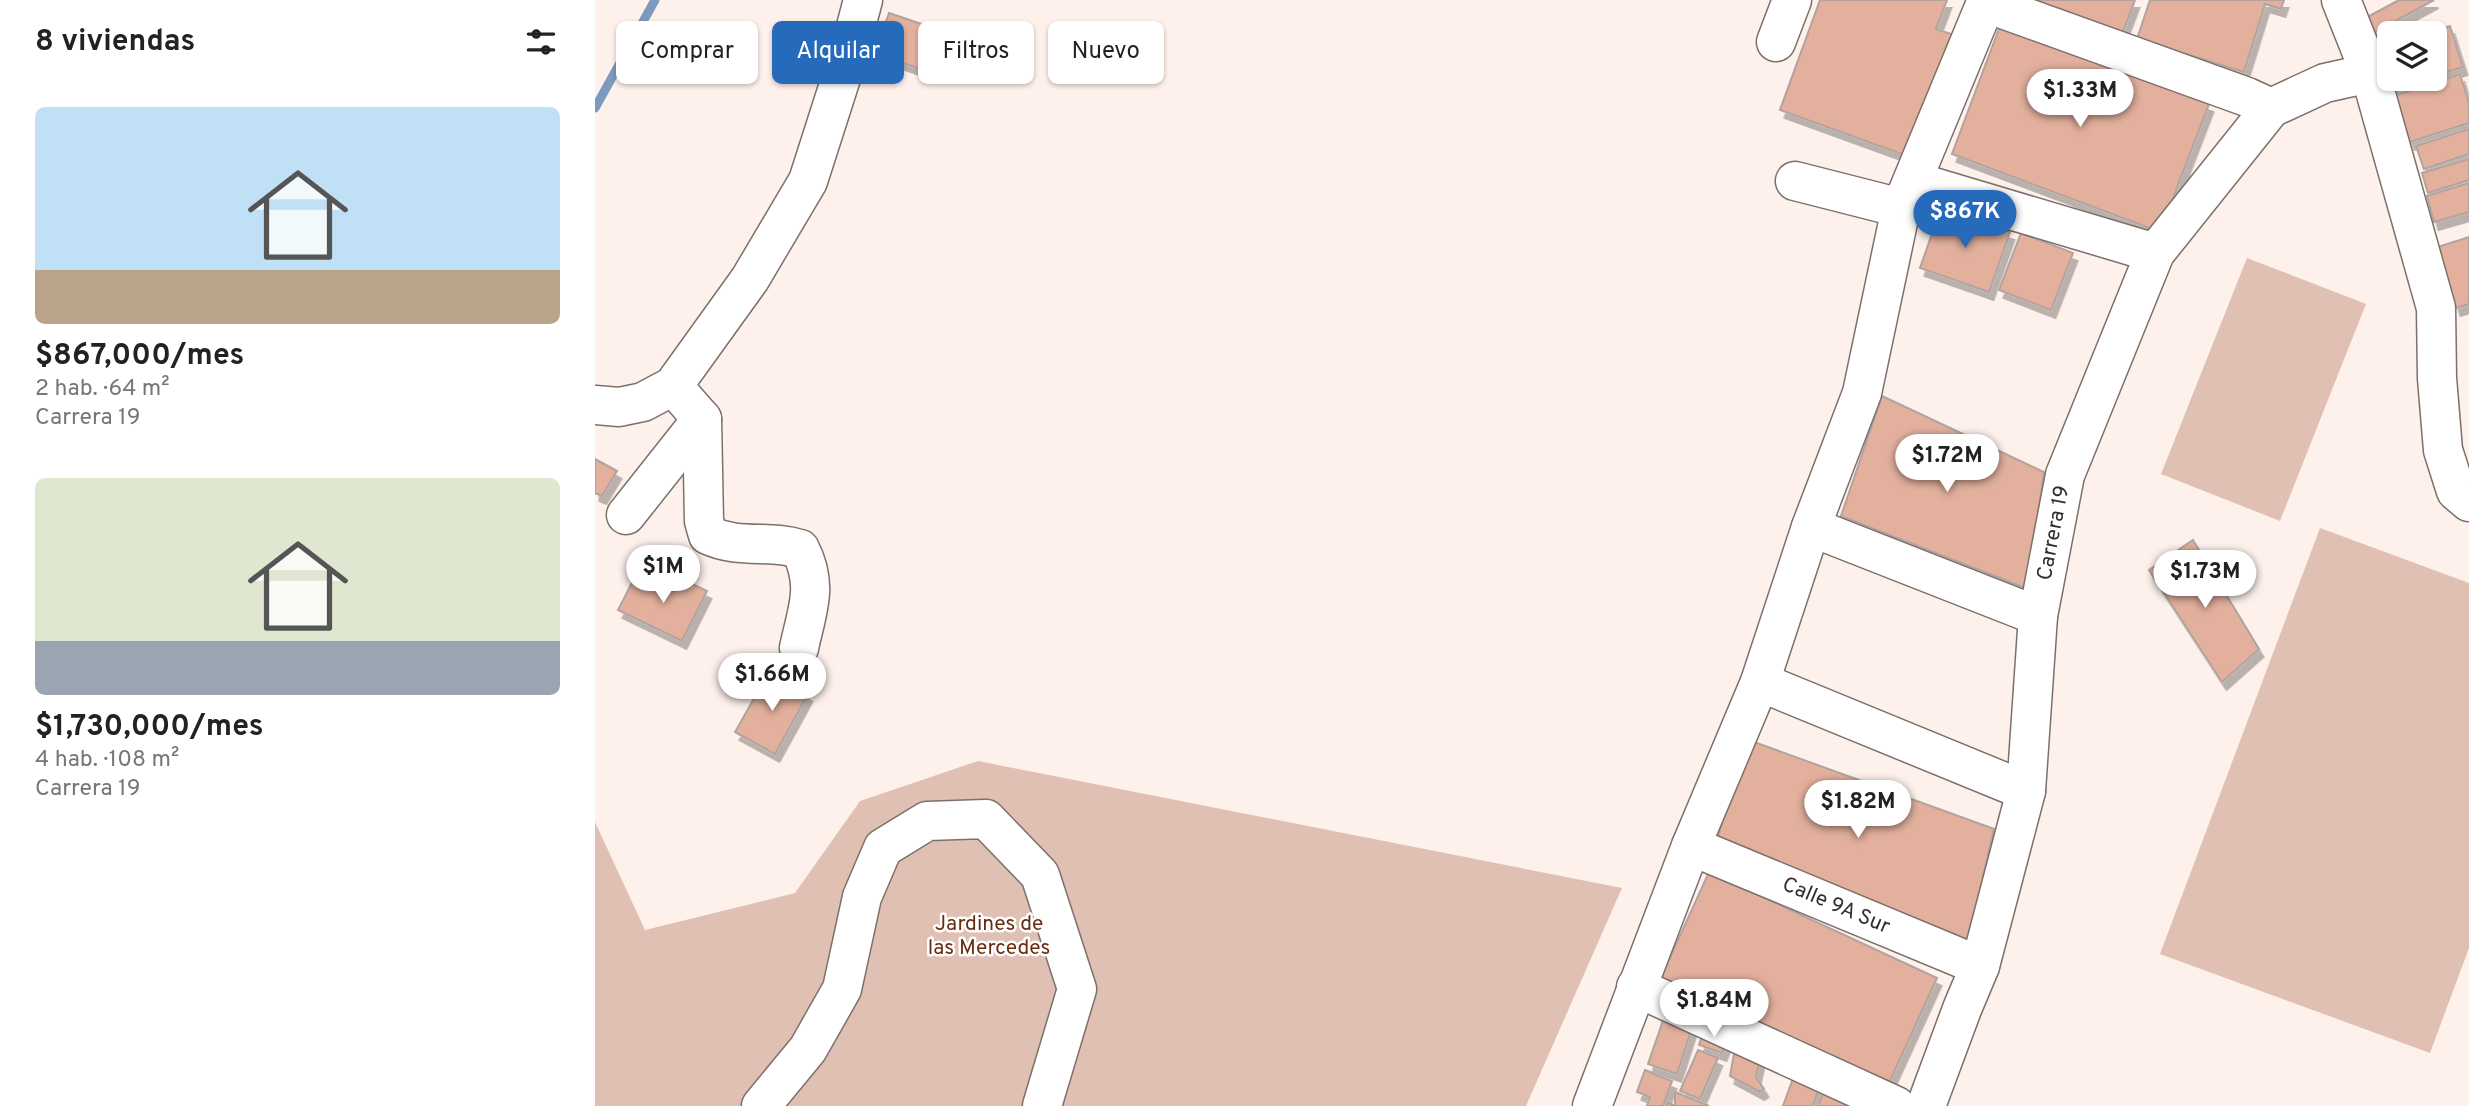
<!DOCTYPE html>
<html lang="es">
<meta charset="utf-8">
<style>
:root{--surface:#fff;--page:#f2f2f2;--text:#222;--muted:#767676;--accent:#256abb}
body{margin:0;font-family:Overpass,sans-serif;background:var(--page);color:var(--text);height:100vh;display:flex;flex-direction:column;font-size:26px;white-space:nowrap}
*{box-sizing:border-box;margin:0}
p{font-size:23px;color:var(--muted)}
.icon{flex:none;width:38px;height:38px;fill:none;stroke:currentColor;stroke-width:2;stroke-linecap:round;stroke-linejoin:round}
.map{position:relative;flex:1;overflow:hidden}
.panel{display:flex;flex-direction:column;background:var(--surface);width:595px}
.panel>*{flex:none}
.banner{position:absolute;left:21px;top:21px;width:665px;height:63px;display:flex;gap:14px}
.controls{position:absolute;left:1782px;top:21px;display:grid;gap:14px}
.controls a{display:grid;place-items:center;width:70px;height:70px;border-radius:10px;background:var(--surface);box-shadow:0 2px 5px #0004;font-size:35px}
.price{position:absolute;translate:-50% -60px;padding:0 16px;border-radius:24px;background:#fff;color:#222;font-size:23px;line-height:46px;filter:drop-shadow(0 2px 4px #0008)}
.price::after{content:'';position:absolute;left:50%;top:42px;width:21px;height:16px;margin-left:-10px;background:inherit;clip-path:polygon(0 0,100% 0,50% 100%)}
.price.selected{background:var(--accent);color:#fff}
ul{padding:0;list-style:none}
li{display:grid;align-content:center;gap:14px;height:371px;padding:0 35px}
li span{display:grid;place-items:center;height:217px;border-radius:10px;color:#555}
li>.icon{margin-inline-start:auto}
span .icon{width:126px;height:126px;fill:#fffc;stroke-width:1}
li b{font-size:30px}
h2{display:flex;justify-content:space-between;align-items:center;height:84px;padding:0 35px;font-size:30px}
.pill{padding:0 24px;border-radius:10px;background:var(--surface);box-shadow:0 2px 5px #0004;font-size:24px;line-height:63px}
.pill.selected{background:var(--accent);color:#fff}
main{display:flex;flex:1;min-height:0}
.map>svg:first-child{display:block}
.green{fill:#e0c0b3}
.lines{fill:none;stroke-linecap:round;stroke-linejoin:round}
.stream{stroke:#7c99bf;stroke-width:9}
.building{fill:#e2b09d;stroke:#b2a39e;stroke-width:2;filter:url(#shadow)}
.minor-casing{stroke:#7d706a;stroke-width:41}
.minor{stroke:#fff;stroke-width:38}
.labels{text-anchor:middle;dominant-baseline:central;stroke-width:5;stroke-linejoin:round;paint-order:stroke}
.street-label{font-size:21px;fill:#332d2b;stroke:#fff}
.park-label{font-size:21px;fill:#692c11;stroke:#fff}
</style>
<main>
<section class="panel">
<h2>8 viviendas<svg class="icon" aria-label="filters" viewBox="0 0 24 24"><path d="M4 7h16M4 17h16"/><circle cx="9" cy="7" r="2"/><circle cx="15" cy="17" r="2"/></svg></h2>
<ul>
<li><span style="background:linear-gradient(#bfe0f5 75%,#b9a48a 0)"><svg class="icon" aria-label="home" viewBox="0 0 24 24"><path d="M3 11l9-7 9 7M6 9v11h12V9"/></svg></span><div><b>$867,000/mes</b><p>2 hab. · 64 m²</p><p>Carrera 19</p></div></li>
<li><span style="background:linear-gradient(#dfe7d0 75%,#9aa5b1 0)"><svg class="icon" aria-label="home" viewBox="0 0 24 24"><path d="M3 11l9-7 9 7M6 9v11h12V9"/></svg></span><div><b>$1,730,000/mes</b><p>4 hab. · 108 m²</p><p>Carrera 19</p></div></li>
</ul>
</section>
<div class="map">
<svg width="1874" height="1106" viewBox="0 0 1874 1106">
<defs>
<filter id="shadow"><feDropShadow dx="4.5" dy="8" stdDeviation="0" flood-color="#0004"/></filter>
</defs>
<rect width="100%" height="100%" fill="#fef1ec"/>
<g class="green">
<path d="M1652,258L1771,304L1685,521L1566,474Z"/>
<path d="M1725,528L1874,583V948L1835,1053L1565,954Z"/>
<path d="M383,761L1027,888L931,1106H0V822L50,930L200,893L265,801Z"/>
</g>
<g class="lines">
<path class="stream" d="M0,108L60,0"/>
</g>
<g class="building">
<path d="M1225,0H1352L1341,29L1365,37L1312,156L1185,110Z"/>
<path d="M1438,0H1540L1527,34Z"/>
<path d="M1555,0H1689L1686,9L1670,4L1649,72L1542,39Z"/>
<path d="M1804,0H1839L1773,36L1765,21Z"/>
<path d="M294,13L353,33L339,74L280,53Z"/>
<path d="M1405,26L1614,104L1565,232L1357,154Z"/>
<path d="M1855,26L1868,67L1839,76V33H1834Z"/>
<path d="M1794,47V79H1832L1793,92L1780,51Z"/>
<path d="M1865,74L1874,103V123L1815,142L1799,96Z"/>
<path d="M1874,129V154L1829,169L1821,146Z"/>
<path d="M1874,159V180L1833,193L1827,173Z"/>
<path d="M1874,183V212L1839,222L1832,196Z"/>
<path d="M1346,208L1415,232L1394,292L1325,268Z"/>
<path d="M1426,233L1478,253L1456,310L1404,290Z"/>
<path d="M1874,237V304L1861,308L1843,247Z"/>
<path d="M1287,396L1449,472L1433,589L1246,516Z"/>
<path d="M0,459L22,471L7,496L0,493Z"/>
<path d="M1598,540L1664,649L1627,682L1554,570Z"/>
<path d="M42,573L80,592L87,579L112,591L87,641L23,610Z"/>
<path d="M174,672L213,694L180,754L140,732Z"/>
<path d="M1148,738L1399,829L1372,947L1122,842Z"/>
<path d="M1114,872L1342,978L1289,1094L1062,986Z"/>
<path d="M1071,1012L1099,1021L1082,1074L1053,1064Z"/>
<path d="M1111,1024L1135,1033L1127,1053L1104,1045Z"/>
<path d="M1103,1050L1123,1058L1105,1099L1085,1091Z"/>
<path d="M1139,1054L1165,1059L1161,1077L1169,1089L1165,1092L1135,1076Z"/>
<path d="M1050,1070L1077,1081L1068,1106H1052L1055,1097L1042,1092Z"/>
<path d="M1201,1070L1227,1079L1218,1106H1188Z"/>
<path d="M1233,1080L1256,1088L1249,1106H1223Z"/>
<path d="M1080,1092L1114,1106H1071L1072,1102L1080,1106Z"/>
</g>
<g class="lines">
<g class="minor-casing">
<g id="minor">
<path d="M1746,0L1775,73L1841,308L1842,378L1848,450L1861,491L1874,502"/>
<path d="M1391,3L1652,97L1676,108"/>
<path d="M1181,42L1197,0"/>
<path d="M1200,181L1306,208"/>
<path d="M1318,181L1560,253"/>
<path d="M78,386L107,419L109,521L113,535C146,550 173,539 205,549C224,586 212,610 204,648"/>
<path d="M0,405L24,407L48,402L78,386L155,279L213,181L254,53L268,0"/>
<path d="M31,515L107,419"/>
<path d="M1216,527L1443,616"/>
<path d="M1165,682L1431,791"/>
<path d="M1096,846L1385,966"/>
<path d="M1041,987L1301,1106"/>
<path d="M166,1106L213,1049L247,989L267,897L288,848L332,821L391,819L445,875L482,989L447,1106"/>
<path d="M997,1106L1096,846L1165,682L1216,527L1267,393L1306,208L1392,0"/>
<path d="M1331,1106L1367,1009L1385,966L1431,791L1443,616L1470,475L1560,253L1676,108L1730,83L1775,73"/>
</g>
</g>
<use href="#minor" class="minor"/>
</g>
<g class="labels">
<g class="street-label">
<text transform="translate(1459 533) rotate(-79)">Carrera 19</text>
<text transform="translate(1241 906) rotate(23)">Calle 9A Sur</text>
</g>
<g class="park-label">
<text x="394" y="924">Jardines de<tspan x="394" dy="24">las Mercedes</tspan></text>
</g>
</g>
</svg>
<div class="controls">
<a><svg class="icon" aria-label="layers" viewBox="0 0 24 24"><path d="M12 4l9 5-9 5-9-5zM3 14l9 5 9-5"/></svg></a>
</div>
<b class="price" style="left:1485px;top:129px">$1.33M</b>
<b class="price selected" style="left:1370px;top:250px">$867K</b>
<b class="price" style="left:1352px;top:494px">$1.72M</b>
<b class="price" style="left:68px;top:605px">$1M</b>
<b class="price" style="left:1610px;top:610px">$1.73M</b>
<b class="price" style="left:177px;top:713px">$1.66M</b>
<b class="price" style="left:1263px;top:840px">$1.82M</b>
<b class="price" style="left:1119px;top:1039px">$1.84M</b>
<div class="banner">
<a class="pill">Comprar</a>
<a class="pill selected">Alquilar</a>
<a class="pill">Filtros</a>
<a class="pill">Nuevo</a>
</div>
</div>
</main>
